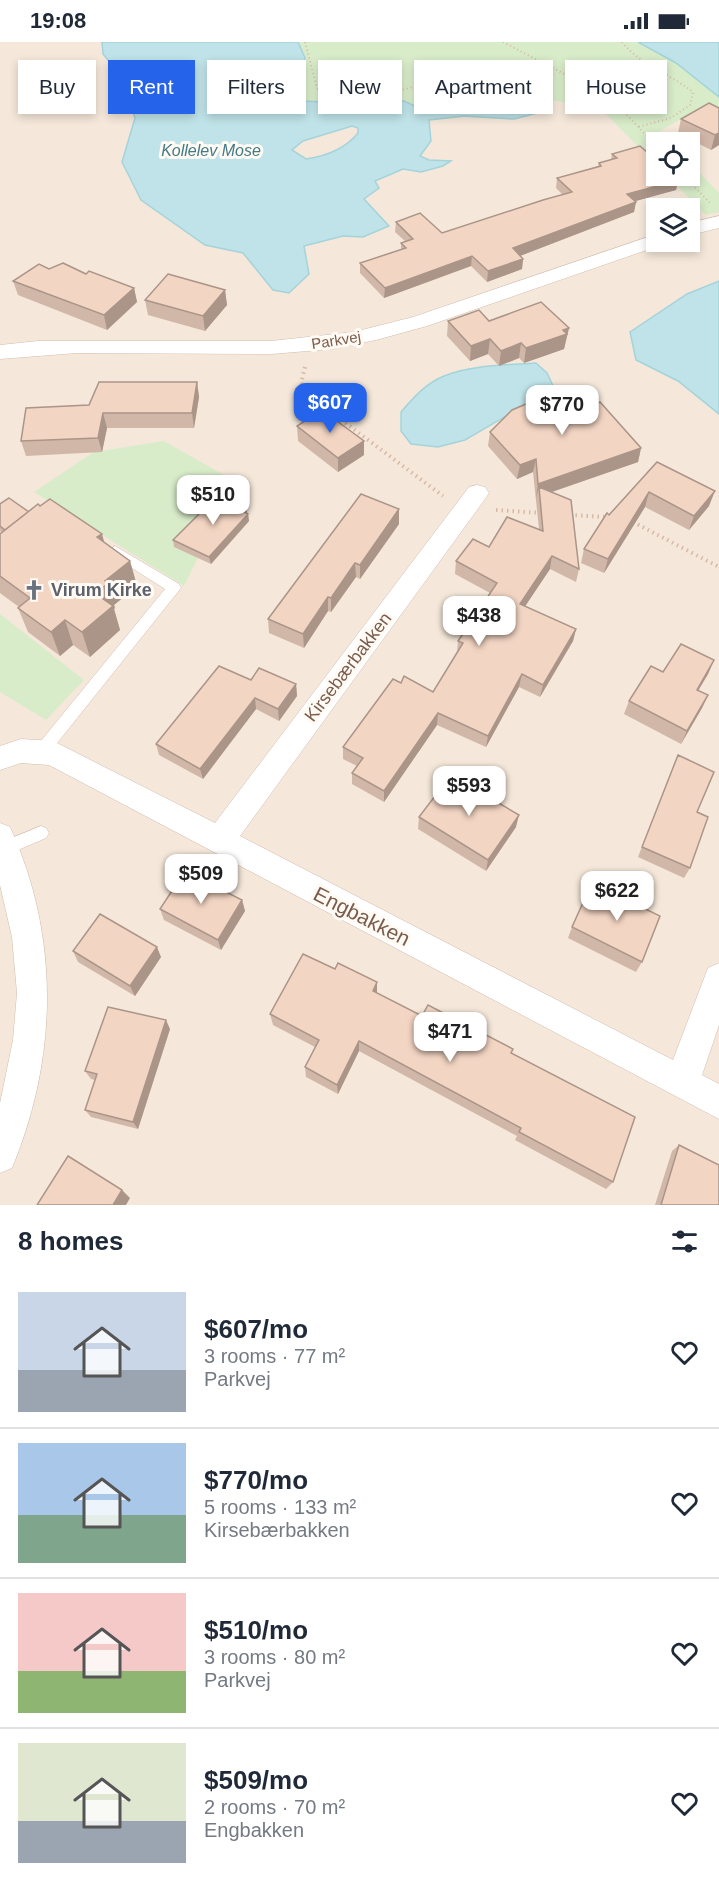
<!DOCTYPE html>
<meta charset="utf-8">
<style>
:root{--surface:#fff;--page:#f6f6f7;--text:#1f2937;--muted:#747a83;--line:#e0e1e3;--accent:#2563eb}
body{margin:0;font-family:Arial,sans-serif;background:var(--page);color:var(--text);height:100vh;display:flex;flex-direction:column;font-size:22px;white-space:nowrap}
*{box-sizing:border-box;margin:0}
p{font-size:20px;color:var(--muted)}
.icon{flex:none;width:33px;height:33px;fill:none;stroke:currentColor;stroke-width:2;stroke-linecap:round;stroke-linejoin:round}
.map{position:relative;height:1163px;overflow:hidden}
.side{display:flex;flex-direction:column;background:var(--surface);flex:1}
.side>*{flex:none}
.hud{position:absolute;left:18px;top:18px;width:684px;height:54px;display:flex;gap:12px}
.tools{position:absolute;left:646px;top:90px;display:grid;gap:12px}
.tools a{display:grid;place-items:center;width:54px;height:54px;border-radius:0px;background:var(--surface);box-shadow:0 3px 9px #0003;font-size:30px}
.price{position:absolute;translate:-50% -51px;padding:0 14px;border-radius:12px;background:#fff;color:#222;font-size:20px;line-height:39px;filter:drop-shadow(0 2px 3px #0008)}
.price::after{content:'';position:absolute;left:50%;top:36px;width:18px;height:14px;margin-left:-9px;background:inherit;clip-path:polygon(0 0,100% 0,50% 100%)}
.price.active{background:var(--accent);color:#fff}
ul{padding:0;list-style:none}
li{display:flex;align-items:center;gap:18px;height:150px;padding:0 18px}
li+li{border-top:2px solid var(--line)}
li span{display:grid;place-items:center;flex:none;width:168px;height:120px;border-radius:0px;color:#555}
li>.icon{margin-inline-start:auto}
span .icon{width:72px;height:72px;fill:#fffc;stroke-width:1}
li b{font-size:26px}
h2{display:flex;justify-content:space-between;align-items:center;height:72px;padding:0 18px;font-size:26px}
.chip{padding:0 21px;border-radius:0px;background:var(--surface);box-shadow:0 3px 9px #0003;font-size:21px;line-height:54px}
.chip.active{background:var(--accent);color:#fff}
.status{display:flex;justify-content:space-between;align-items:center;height:42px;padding:0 30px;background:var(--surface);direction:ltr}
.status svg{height:16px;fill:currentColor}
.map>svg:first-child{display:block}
.residential{fill:#f5e8da;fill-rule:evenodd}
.green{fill:#d8ecc9}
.water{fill:#bfe3e8;stroke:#a5d3da;stroke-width:1.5;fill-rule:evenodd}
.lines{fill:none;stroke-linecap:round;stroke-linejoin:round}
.lane-casing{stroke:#d1beb0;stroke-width:1}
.street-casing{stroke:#d1beb0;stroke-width:1}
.path-far1{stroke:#d9b8a5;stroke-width:2;stroke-dasharray:1 3;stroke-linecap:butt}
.path{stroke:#d9b8a5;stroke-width:4;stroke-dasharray:1.5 4;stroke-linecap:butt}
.lane{fill:#fff;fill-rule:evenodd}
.street{fill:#fff;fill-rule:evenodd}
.wall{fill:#d1b7a8}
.shaded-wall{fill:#aa9588}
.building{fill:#f3d5c3;stroke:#aa9588;stroke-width:1.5}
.labels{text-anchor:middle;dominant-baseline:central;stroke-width:6;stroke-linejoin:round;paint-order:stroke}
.far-street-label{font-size:15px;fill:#7a5c4d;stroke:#fffaf3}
.far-water-label{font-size:16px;font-style:italic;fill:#437c86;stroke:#fffaf3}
.worship-label{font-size:18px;font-weight:bold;fill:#5b616d;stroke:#fffaf3;text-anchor:start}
.street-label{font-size:18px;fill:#7a5c4d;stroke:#fffaf3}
.near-street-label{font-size:21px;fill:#7a5c4d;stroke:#fffaf3}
</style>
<div class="status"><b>19:08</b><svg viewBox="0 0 49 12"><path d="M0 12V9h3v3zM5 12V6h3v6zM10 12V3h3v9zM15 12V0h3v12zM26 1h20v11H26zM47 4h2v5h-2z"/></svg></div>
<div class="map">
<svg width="719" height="1163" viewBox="0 0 719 1163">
<rect width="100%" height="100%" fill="#fdf6ec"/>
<path class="residential" d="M0,0H719V1163H0ZM657,100H690V134H657ZM657,166H690V200H657Z"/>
<g class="green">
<path d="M298,0H638L676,21L719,55V67L690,72L660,89L671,100H657V124L607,73L590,65L551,58L541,42L430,71L419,65L387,61L376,65L357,61L298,59L296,40L305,16Z"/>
<path d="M690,121L719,151V170L706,173L667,134H690Z"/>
<path d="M164,399L236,440L184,544L34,450L94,410Z"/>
<path d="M0,572L84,638L46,678L0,650Z"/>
</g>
<g class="water">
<path d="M102,0H298L305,16L296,40L301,49L298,59L357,61L376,65L404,59L430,71C471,60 498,41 541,42L551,58L541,70L514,77L464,74L429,78L431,99L420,114L429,118L451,119L443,124L421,130L403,127L375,139L379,146L364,157L389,184L363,195L343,194L304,204L309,232L289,251L273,248L243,211L205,203L141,158L122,120L135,76L123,36L103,12ZM352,84L358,86V91C345,107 327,114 306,117L292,108L303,99Z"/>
<path d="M638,0H719V55L676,21Z"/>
<path d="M719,239V372L678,339L636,318L630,290L687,252Z"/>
<path d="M536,321L547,331L554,346L547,361L513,370L465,398L438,405L411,402L401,389V370C413,356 426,341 444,334C471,323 506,323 536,321Z"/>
</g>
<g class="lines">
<g class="lane-casing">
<g id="lane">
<path d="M115,504L179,542L181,546L46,715L41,716L36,715L34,710L36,705L165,547L110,512L109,509Z"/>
<path d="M41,784L46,786L49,791L46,796L4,814L0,813V801Z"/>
</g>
</g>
<g class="street-casing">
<g id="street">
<path d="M719,174V186L690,193V181Z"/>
<path d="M657,192V200H665L664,202L427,284L376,298L332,307L271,312L77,311L0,317V303L38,299H271L354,290L413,275Z"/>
<path d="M477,443L485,445L489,451L485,457L240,794L673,1018L708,926L719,921V983L702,1033L719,1042V1077L49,723L21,721L0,728V704L21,697L53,699L215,781L469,445Z"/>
<path d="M0,781L10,785C60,895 58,1015 12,1126L0,1131V1061L13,998L17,951L12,895L0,843Z"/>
</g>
</g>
<g class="path-far1">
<path d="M305,0L317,46C346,71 428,39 462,32C487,26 514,24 540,20"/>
<path d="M503,0L595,48L626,72L657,105"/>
<path d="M622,0C640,23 670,32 693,50L690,63L671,76L638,85"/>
<path d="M684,134L710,161"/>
</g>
<g class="path">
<path d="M305,325L301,341L308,353L443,454"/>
<path d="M496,468L542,471"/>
<path d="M570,473L608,475"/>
<path d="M633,480L719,525"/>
</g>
<use href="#lane" class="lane"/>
<use href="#street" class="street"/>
</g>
<g class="wall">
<path d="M719,66V103L711,108L678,91L681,77Z"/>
<path d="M612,112L676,148L635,159L636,160L634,170L520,214L523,217L522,227L487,240L471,224L384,256L360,231V221L401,207V201L405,199L395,190L396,180L442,191L563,153L556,146L557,136L598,124L599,121L611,118Z"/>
<path d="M49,227L134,246L137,260L107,288L18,253L13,239Z"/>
<path d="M225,248L227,263L205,289L148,273L145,258Z"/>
<path d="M448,279H489L569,286L564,307L524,321L519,316L499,324L488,312L470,319L447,294Z"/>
<path d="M197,340L199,355L194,386H107L102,410L26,414L21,399L89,363Z"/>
<path d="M582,369L641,406L638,420L552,450L579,527L576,540L550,527L525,564L576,587L573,599L540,655L519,645L486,705L437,683L384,760L352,742V731L357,724L343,717V705L401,641L433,650L457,610L458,599L490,551L455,532L456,519L489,505L539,487L533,430L517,437L488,404L490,390Z"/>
<path d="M297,384L364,413L338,430L298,399Z"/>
<path d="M657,420L709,464L689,488L645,465L604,531L581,521L584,507L609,473Z"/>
<path d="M216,461L247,470L246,471L248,472L249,479L211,522L174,505L173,498Z"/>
<path d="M0,462L29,470L104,500L130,519L137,544L114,563L115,566L114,567L120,588L90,615L73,603L60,614L28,590L18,566L19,565L0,551V492L2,491L0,489Z"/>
<path d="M399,467V482L360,537L356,535L331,570L328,569L304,606L269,591L268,577Z"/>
<path d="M714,618L708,632L698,648L708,653L702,666L681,702L624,672L629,659L663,630Z"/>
<path d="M251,638L296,642L297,654L279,679L256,667L203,737L159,713L156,702Z"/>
<path d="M678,713L690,826L684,836L638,815Z"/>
<path d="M419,775L516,785L486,829L418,787Z"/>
<path d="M242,858L245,869L221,908L164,878L160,867Z"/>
<path d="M572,885L642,920L636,930L568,896Z"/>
<path d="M73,909L161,915L135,954L78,920Z"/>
<path d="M377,951L422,974L511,1011L613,1140L606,1147L515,1098L517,1094L359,1009L338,1052L306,1035L305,1025L315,1005L273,983L270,972Z"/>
<path d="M170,987L138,1087L91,1075L85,1068L95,1038L91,1037L85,1029Z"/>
<path d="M679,1103L719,1163H655L672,1109Z"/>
</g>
<g class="shaded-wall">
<path d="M719,91V103L711,108L715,93Z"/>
<path d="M679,138L676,148L625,162L627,152Z"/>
<path d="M636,160L634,170L512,217L513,206Z"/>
<path d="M472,214L471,224L384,256L385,246Z"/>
<path d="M523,217L522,227L487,240L488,229Z"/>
<path d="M134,246L137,260L107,288L104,273Z"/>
<path d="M225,248L227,263L205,289L203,274Z"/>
<path d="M569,286L564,307L524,321L526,306Z"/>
<path d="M490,297L488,312L470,319L471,304Z"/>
<path d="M521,301L519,316L499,324L501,309Z"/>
<path d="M197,340L199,355L194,386L192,371Z"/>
<path d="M103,371L107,386L102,410L98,396Z"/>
<path d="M364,399V413L338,430V416Z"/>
<path d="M641,406L638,420L540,454L539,445L536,456L538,442Z"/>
<path d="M536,417L533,430L517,437L520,423Z"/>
<path d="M715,449L709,464L689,488L694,474Z"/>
<path d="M649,450L645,465L604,531L608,517Z"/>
<path d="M246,462L247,470L242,476L241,468Z"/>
<path d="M399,467V482L360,537V523Z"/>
<path d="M248,472L249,479L211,522L209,515Z"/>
<path d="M102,492L109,517L97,495Z"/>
<path d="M552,514L550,527L518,575L520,562Z"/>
<path d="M130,519L137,544L114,563L115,566L114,567L120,588L90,615L82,590L96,552L105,539Z"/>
<path d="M355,521L356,535L331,570V556Z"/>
<path d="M328,555V569L304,606L303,592Z"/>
<path d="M65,578L73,603L60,614L51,590Z"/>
<path d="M576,587L573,599L540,655L543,643Z"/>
<path d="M714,618L708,632L691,661L697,648Z"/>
<path d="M522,632L519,645L486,705L488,694Z"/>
<path d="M296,642L297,654L279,679L278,667Z"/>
<path d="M708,653L702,666L681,702L687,689Z"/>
<path d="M255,656L256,667L203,737L200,727Z"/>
<path d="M438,671L437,683L384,760V749Z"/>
<path d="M519,773L516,785L486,829L488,818Z"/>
<path d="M242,858L245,869L221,908L218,898Z"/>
<path d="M157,905L161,915L135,954L130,944Z"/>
<path d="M377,940V951L373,949Z"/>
<path d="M166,978L170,987L138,1087L133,1080Z"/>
<path d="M359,999V1009L338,1052L337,1043Z"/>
<path d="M122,1148L130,1156L126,1163H113Z"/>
</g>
<g class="building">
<path d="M709,61L719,66V91L715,93L681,77Z"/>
<path d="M640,104L657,119V134H674L679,138L627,152L636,160L513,206L523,217L488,229L472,214L385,246L360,221L406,206L401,201L413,197L396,180L420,171L442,191L543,158L572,150L557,136L601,124L599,121L617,116L612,112Z"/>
<path d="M63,221L86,232L89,229L134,246L104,273L13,239L39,222L49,227Z"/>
<path d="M168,232L225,248L203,274L145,258Z"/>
<path d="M541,260L569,286L563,288L567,292L526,306L521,301L501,309L490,297L471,304L448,279L479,268L489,279Z"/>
<path d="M99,340H197L192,371H103L98,396L21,399L26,366L89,363Z"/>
<path d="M559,348L582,369L600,360L641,406L538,442L536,417L520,423L490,390L512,368Z"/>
<path d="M322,368L364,399L338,416L297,384Z"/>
<path d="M657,420L715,449L694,474L649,450L608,517L584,507L607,471L609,473Z"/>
<path d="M539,445L571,458L579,527L552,514L520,562L576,587L543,643L522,632L488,694L438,671L384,749L352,731L363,716L343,705L393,637L401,641L404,634L433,650L463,601L458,599L497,541L456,519L473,497L489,505L507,475L543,489Z"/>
<path d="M361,452L399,467L360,523L355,521L331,556L328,555L303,592L268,577Z"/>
<path d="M223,453L246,462L241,468L248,472L209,515L173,498L212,459L216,461Z"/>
<path d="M9,456L29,470L5,488L0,484V462Z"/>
<path d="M50,457L102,492L97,495L130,519L105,539L108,541L96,552L113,564L82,590L65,578L51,590L18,566L30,556L0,534V492L38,462L40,464Z"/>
<path d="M681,602L714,618L697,648L708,653L687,689L629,659L651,624L663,630Z"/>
<path d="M219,624L251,638L259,626L296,642L278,667L255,656L200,727L156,702Z"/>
<path d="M678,713L714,730L697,770L708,775L690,826L642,805Z"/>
<path d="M451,733L519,773L488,818L419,775Z"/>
<path d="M185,829L242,858L218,898L160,867Z"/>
<path d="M592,841L660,874L642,920L572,885Z"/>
<path d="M100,872L157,905L130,944L73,909Z"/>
<path d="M303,912L335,927L338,921L377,940L373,949L422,974L428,963L513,1007L511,1011L635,1075L613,1140L519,1090L521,1086L359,999L337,1043L305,1025L319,998L270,972Z"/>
<path d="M108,965L166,978L133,1080L85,1068L97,1032L85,1029Z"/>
<path d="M679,1103L719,1123V1163H661Z"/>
<path d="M68,1114L122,1148L113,1163H37Z"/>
</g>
<defs>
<g id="church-bare" transform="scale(1.62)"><path d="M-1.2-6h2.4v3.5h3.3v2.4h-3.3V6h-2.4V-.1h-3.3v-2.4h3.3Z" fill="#6b7280" stroke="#fffaf3" stroke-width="2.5" paint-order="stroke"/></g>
</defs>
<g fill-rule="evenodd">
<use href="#church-bare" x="34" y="548"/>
</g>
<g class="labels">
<g class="far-street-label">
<text transform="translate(336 298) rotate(-9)">Parkvej</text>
</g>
<g class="far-water-label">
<text x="211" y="108">Kollelev Mose</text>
</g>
<g class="worship-label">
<text x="51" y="548">Virum Kirke</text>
</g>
<g class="street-label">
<text transform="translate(348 625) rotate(-53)">Kirsebærbakken</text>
</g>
<g class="near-street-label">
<text transform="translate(362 874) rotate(27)">Engbakken</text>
</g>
</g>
</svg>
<div class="tools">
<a><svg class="icon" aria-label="locate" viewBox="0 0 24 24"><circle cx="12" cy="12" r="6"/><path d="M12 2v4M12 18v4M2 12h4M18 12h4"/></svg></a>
<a><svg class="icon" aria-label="layers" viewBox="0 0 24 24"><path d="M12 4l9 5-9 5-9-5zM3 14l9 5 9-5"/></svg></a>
</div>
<b class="price active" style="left:330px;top:392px">$607</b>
<b class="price" style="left:562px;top:394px">$770</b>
<b class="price" style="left:213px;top:484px">$510</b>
<b class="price" style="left:479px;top:605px">$438</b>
<b class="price" style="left:469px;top:775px">$593</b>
<b class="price" style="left:201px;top:863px">$509</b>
<b class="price" style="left:617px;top:880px">$622</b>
<b class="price" style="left:450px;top:1021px">$471</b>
<div class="hud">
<a class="chip">Buy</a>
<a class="chip active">Rent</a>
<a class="chip">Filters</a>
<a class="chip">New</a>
<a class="chip">Apartment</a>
<a class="chip">House</a>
</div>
</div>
<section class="side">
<h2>8 homes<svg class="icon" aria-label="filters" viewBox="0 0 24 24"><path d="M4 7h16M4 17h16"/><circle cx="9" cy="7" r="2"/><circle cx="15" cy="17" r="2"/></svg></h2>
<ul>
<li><span style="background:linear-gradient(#c9d6e8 65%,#9aa5b1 0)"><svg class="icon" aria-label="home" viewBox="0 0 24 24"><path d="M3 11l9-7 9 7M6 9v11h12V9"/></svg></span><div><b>$607/mo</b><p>3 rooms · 77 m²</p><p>Parkvej</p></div><svg class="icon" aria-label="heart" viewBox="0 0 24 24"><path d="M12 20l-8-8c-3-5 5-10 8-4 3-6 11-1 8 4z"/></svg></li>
<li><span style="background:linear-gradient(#a9c7e8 60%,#7fa58c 0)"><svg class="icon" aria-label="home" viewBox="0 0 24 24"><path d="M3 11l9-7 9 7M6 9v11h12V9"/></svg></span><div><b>$770/mo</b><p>5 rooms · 133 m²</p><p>Kirsebærbakken</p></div><svg class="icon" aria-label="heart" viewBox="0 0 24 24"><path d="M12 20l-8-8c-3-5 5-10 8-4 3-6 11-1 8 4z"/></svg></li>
<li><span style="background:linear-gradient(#f6c9c9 65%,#8fb573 0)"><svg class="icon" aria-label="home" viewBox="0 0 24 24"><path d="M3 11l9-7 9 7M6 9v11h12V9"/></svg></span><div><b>$510/mo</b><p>3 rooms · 80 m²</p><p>Parkvej</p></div><svg class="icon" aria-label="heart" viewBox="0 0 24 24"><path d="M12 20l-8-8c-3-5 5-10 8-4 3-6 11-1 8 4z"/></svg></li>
<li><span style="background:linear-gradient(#dfe7d0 65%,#9aa5b1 0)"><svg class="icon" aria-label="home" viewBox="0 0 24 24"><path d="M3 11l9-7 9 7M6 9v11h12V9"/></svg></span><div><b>$509/mo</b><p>2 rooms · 70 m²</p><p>Engbakken</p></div><svg class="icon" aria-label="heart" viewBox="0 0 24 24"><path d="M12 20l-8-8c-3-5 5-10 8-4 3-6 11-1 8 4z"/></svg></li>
</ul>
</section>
